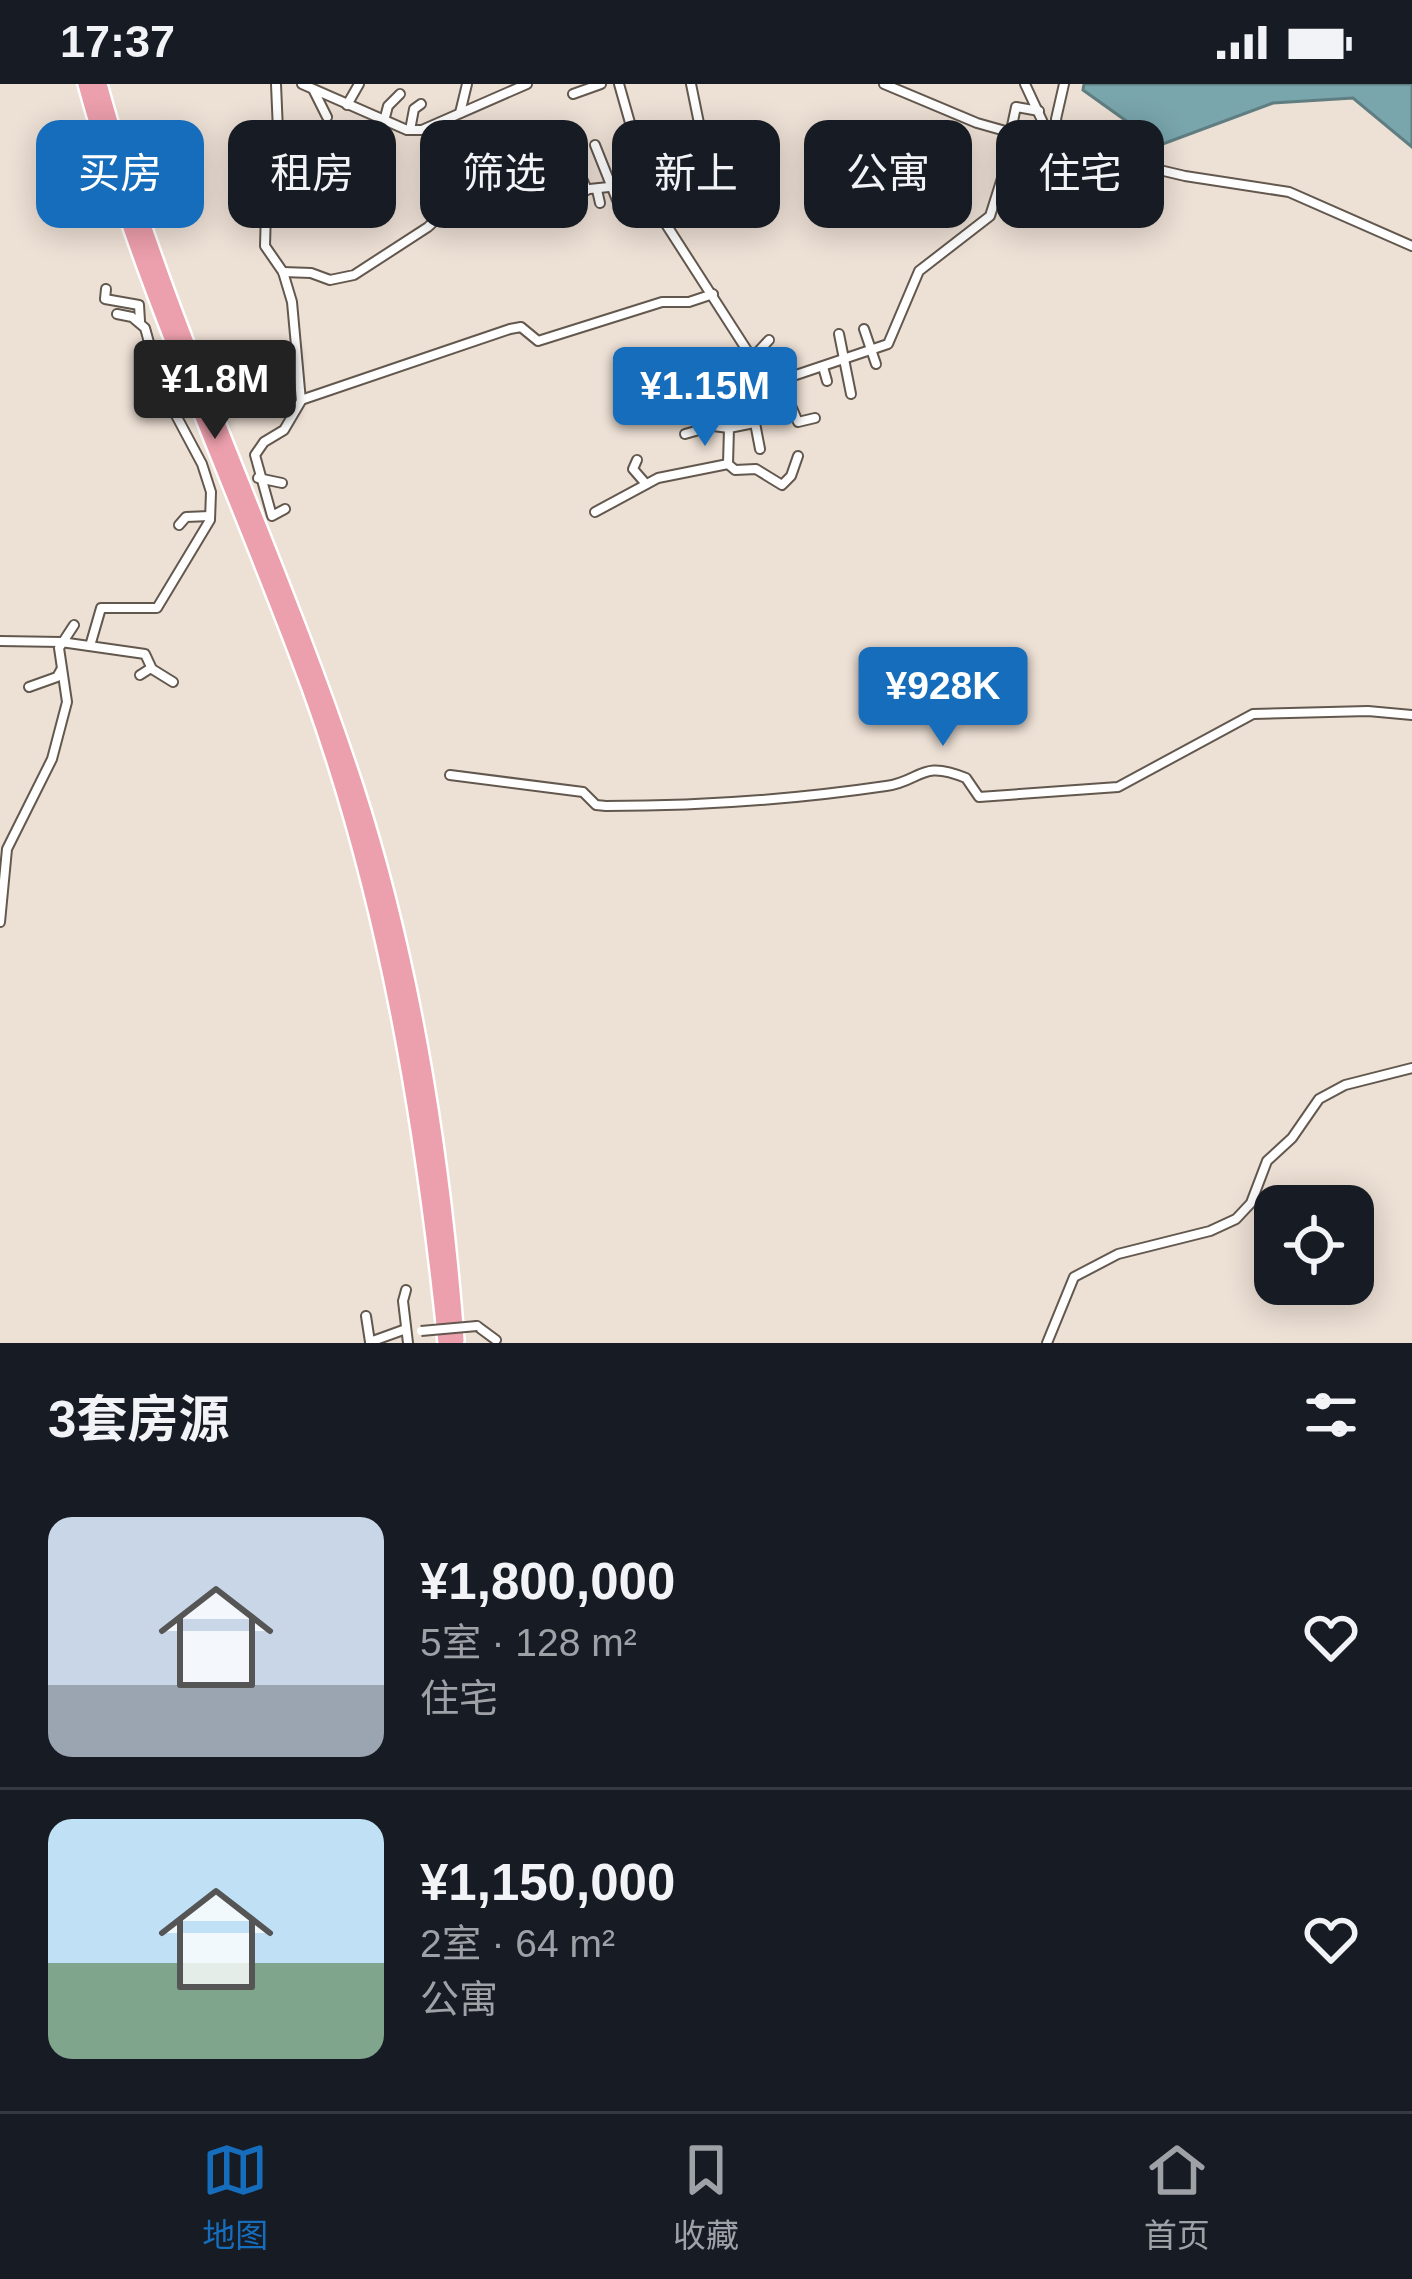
<!DOCTYPE html>
<html lang="zh">
<meta charset="utf-8">
<style>
:root{--surface:#171b24;--page:#242831;--text:#f1f3f6;--muted:#9ea1a6;--line:#363941;--accent:#156dbb}
body{margin:0;font-family:Arial,"Noto Sans SC",sans-serif;background:var(--page);color:var(--text);height:100vh;display:flex;flex-direction:column;font-size:45px;white-space:nowrap}
*{box-sizing:border-box;margin:0}
p{font-size:39px;color:var(--muted)}
.icon{flex:none;width:66px;height:66px;fill:none;stroke:currentColor;stroke-width:2;stroke-linecap:round;stroke-linejoin:round}
.map{position:relative;height:1259px;overflow:hidden}
.sheet{display:flex;flex-direction:column;background:var(--surface);flex:1}
.sheet>*{flex:none}
.guide{position:absolute;left:36px;top:36px;width:1341px;height:108px;display:flex;gap:24px}
.buttons{position:absolute;left:1254px;top:1101px;display:grid;gap:24px}
.buttons a{display:grid;place-items:center;width:120px;height:120px;border-radius:24px;background:var(--surface);box-shadow:0 6px 30px #0003;font-size:60px}
.price{position:absolute;translate:-50% -102px;padding:0 27px;border-radius:12px;background:var(--accent);color:#fff;font-size:39px;line-height:78px;filter:drop-shadow(0 3px 6px #0008)}
.price::after{content:'';position:absolute;left:50%;top:72px;width:36px;height:27px;margin-left:-18px;background:inherit;clip-path:polygon(0 0,100% 0,50% 100%)}
.price.selected{background:#222;color:#fff}
ul{padding:0;list-style:none}
li{display:flex;align-items:center;gap:36px;height:300px;padding:0 48px}
li+li{border-top:3px solid var(--line)}
li span{display:grid;place-items:center;flex:none;width:336px;height:240px;border-radius:24px;color:#555}
li>.icon{margin-inline-start:auto}
span .icon{width:144px;height:144px;fill:#fffc;stroke-width:1}
li b{font-size:51px}
h2{display:flex;justify-content:space-between;align-items:center;height:144px;padding:0 48px;font-size:51px}
.pill{padding:0 42px;border-radius:24px;background:var(--surface);box-shadow:0 6px 30px #0003;font-size:42px;line-height:108px}
.pill.selected{background:var(--accent);color:#fff}
.status{display:flex;justify-content:space-between;align-items:center;height:84px;padding:0 60px;background:var(--surface);direction:ltr}
.status svg{height:33px;fill:currentColor}
.tab-bar{display:flex;justify-content:space-around;align-items:center;height:168px;border-top:3px solid var(--line);background:var(--surface);font-size:33px;color:var(--muted)}
.tab-bar a{display:grid;justify-items:center;gap:6px}
.tab-bar .selected{color:var(--accent)}
.map>svg:first-child{display:block}
.water{fill:#79a5ac;stroke:#607e81;stroke-width:3}
.lines{fill:none;stroke-linecap:round;stroke-linejoin:round}
.minor-casing{stroke:#63584e;stroke-width:12}
.motorway-casing{stroke:#fff;stroke-width:20}
.minor{stroke:#fff;stroke-width:8}
.motorway{stroke:#ec9fac;stroke-width:15}
.minor-bridge-casing{stroke:#63584e;stroke-width:12;stroke-linecap:butt}
.minor-bridge{stroke:#fff;stroke-width:8}
</style>
<div class="status"><b>17:37</b><svg viewBox="0 0 49 12"><path d="M0 12V9h3v3zM5 12V6h3v6zM10 12V3h3v9zM15 12V0h3v12zM26 1h20v11H26zM47 4h2v5h-2z"/></svg></div>
<div class="map">
<svg width="1412" height="1259" viewBox="0 0 1412 1259">
<rect width="100%" height="100%" fill="#ede0d5"/>
<path class="water" d="M1084,0H1412V63L1353,14L1273,19L1160,61L1083,6Z"/>
<g class="lines">
<g class="minor-casing">
<g id="minor">
<path d="M276,0L280,94L266,126L265,162L283,188L292,218L301,317L284,346L264,358L255,371L272,432L285,425"/>
<path d="M302,0L407,46H422L527,0"/>
<path d="M691,0L700,44"/>
<path d="M884,0L977,39L1062,63"/>
<path d="M1025,0L1053,60"/>
<path d="M1064,0L1056,35L1062,63L1185,92L1289,108L1412,162"/>
<path d="M314,7L327,33"/>
<path d="M573,10L601,0"/>
<path d="M347,21L359,0"/>
<path d="M460,29L467,0"/>
<path d="M384,37L388,22L400,10"/>
<path d="M410,46L414,25L421,20"/>
<path d="M1010,51L1016,23L1039,27"/>
<path d="M595,61L617,116"/>
<path d="M533,65L528,56L538,48L575,78L587,106"/>
<path d="M641,67L677,57"/>
<path d="M504,72L515,67"/>
<path d="M1048,90L1056,62"/>
<path d="M597,106L600,119"/>
<path d="M443,111L504,72L519,100"/>
<path d="M283,188L311,189L330,196L354,191L428,143L447,125L477,109L525,99L561,108L647,99L701,101L723,108L737,96"/>
<path d="M106,205L105,215L139,221L140,237"/>
<path d="M864,245L876,280"/>
<path d="M839,250L851,310"/>
<path d="M782,270L787,294"/>
<path d="M712,273L756,270L769,256"/>
<path d="M823,283L827,297"/>
<path d="M209,285L294,273"/>
<path d="M780,296L798,338L815,334"/>
<path d="M714,302L787,294L888,260L919,187L990,132L1015,53"/>
<path d="M301,316L510,245L521,243L538,257L662,218H689L713,210"/>
<path d="M755,339L760,365"/>
<path d="M685,350L713,342L729,344"/>
<path d="M637,376L633,385L646,400"/>
<path d="M728,380L735,386L756,385L782,401L791,392L798,372"/>
<path d="M258,394L282,399"/>
<path d="M595,428L658,394L728,380L729,344L754,339L757,305L750,271L653,120L619,0"/>
<path d="M179,441L186,433L210,432"/>
<path d="M0,557L61,558L145,570L152,585L173,598"/>
<path d="M90,562L101,524H157L210,436L211,408L202,380L162,305L145,244L132,233L117,230"/>
<path d="M140,591L151,584"/>
<path d="M29,603L57,593L61,586"/>
<path d="M450,691L583,708L596,721L606,722C702,722 791,716 886,702C922,697 920,675 966,694L979,713L1118,703L1253,630L1368,627L1412,631"/>
<path d="M0,838L7,765L52,675L67,618L59,564L74,541"/>
<path d="M406,1206L403,1217L408,1259"/>
<path d="M366,1232L370,1258L406,1245"/>
<path d="M477,1242L496,1256"/>
<path d="M1047,1259L1074,1193L1118,1170L1210,1147L1236,1135L1251,1119L1267,1077L1292,1054L1319,1015L1345,1001L1412,984"/>
</g>
</g>
<g class="motorway-casing">
<g id="motorway">
<path d="M86,0C143,208 236,402 310,604C387,816 423,1035 446,1259"/>
<path d="M99,0C165,241 277,465 355,702C413,880 442,1069 456,1256"/>
</g>
</g>
<use href="#minor" class="minor"/>
<use href="#motorway" class="motorway"/>
<g class="minor-bridge-casing">
<path id="minor-bridge" d="M421,1247L477,1242"/>
</g>
<use href="#minor-bridge" class="minor-bridge"/>
</g>
</svg>
<div class="buttons">
<a><svg class="icon" aria-label="locate" viewBox="0 0 24 24"><circle cx="12" cy="12" r="6"/><path d="M12 2v4M12 18v4M2 12h4M18 12h4"/></svg></a>
</div>
<b class="price selected" style="left:215px;top:358px">¥1.8M</b>
<b class="price" style="left:705px;top:365px">¥1.15M</b>
<b class="price" style="left:943px;top:665px">¥928K</b>
<div class="guide">
<a class="pill selected">买房</a>
<a class="pill">租房</a>
<a class="pill">筛选</a>
<a class="pill">新上</a>
<a class="pill">公寓</a>
<a class="pill">住宅</a>
</div>
</div>
<section class="sheet">
<h2>3套房源<svg class="icon" aria-label="filters" viewBox="0 0 24 24"><path d="M4 7h16M4 17h16"/><circle cx="9" cy="7" r="2"/><circle cx="15" cy="17" r="2"/></svg></h2>
<ul>
<li><span style="background:linear-gradient(#c9d6e8 70%,#9aa5b1 0)"><svg class="icon" aria-label="home" viewBox="0 0 24 24"><path d="M3 11l9-7 9 7M6 9v11h12V9"/></svg></span><div><b>¥1,800,000</b><p>5室 · 128 m²</p><p>住宅</p></div><svg class="icon" aria-label="heart" viewBox="0 0 24 24"><path d="M12 20l-8-8c-3-5 5-10 8-4 3-6 11-1 8 4z"/></svg></li>
<li><span style="background:linear-gradient(#bfe0f5 60%,#7fa58c 0)"><svg class="icon" aria-label="home" viewBox="0 0 24 24"><path d="M3 11l9-7 9 7M6 9v11h12V9"/></svg></span><div><b>¥1,150,000</b><p>2室 · 64 m²</p><p>公寓</p></div><svg class="icon" aria-label="heart" viewBox="0 0 24 24"><path d="M12 20l-8-8c-3-5 5-10 8-4 3-6 11-1 8 4z"/></svg></li>
</ul>
</section>
<nav class="tab-bar">
<a class="selected"><svg class="icon" aria-label="map" viewBox="0 0 24 24"><path d="M3 6l6-2 6 2 6-2v14l-6 2-6-2-6 2zM9 4v14M15 6v14"/></svg>地图</a>
<a><svg class="icon" aria-label="saved" viewBox="0 0 24 24"><path d="M7 4h10v16l-5-4-5 4z"/></svg>收藏</a>
<a><svg class="icon" aria-label="home" viewBox="0 0 24 24"><path d="M3 11l9-7 9 7M6 9v11h12V9"/></svg>首页</a>
</nav>
